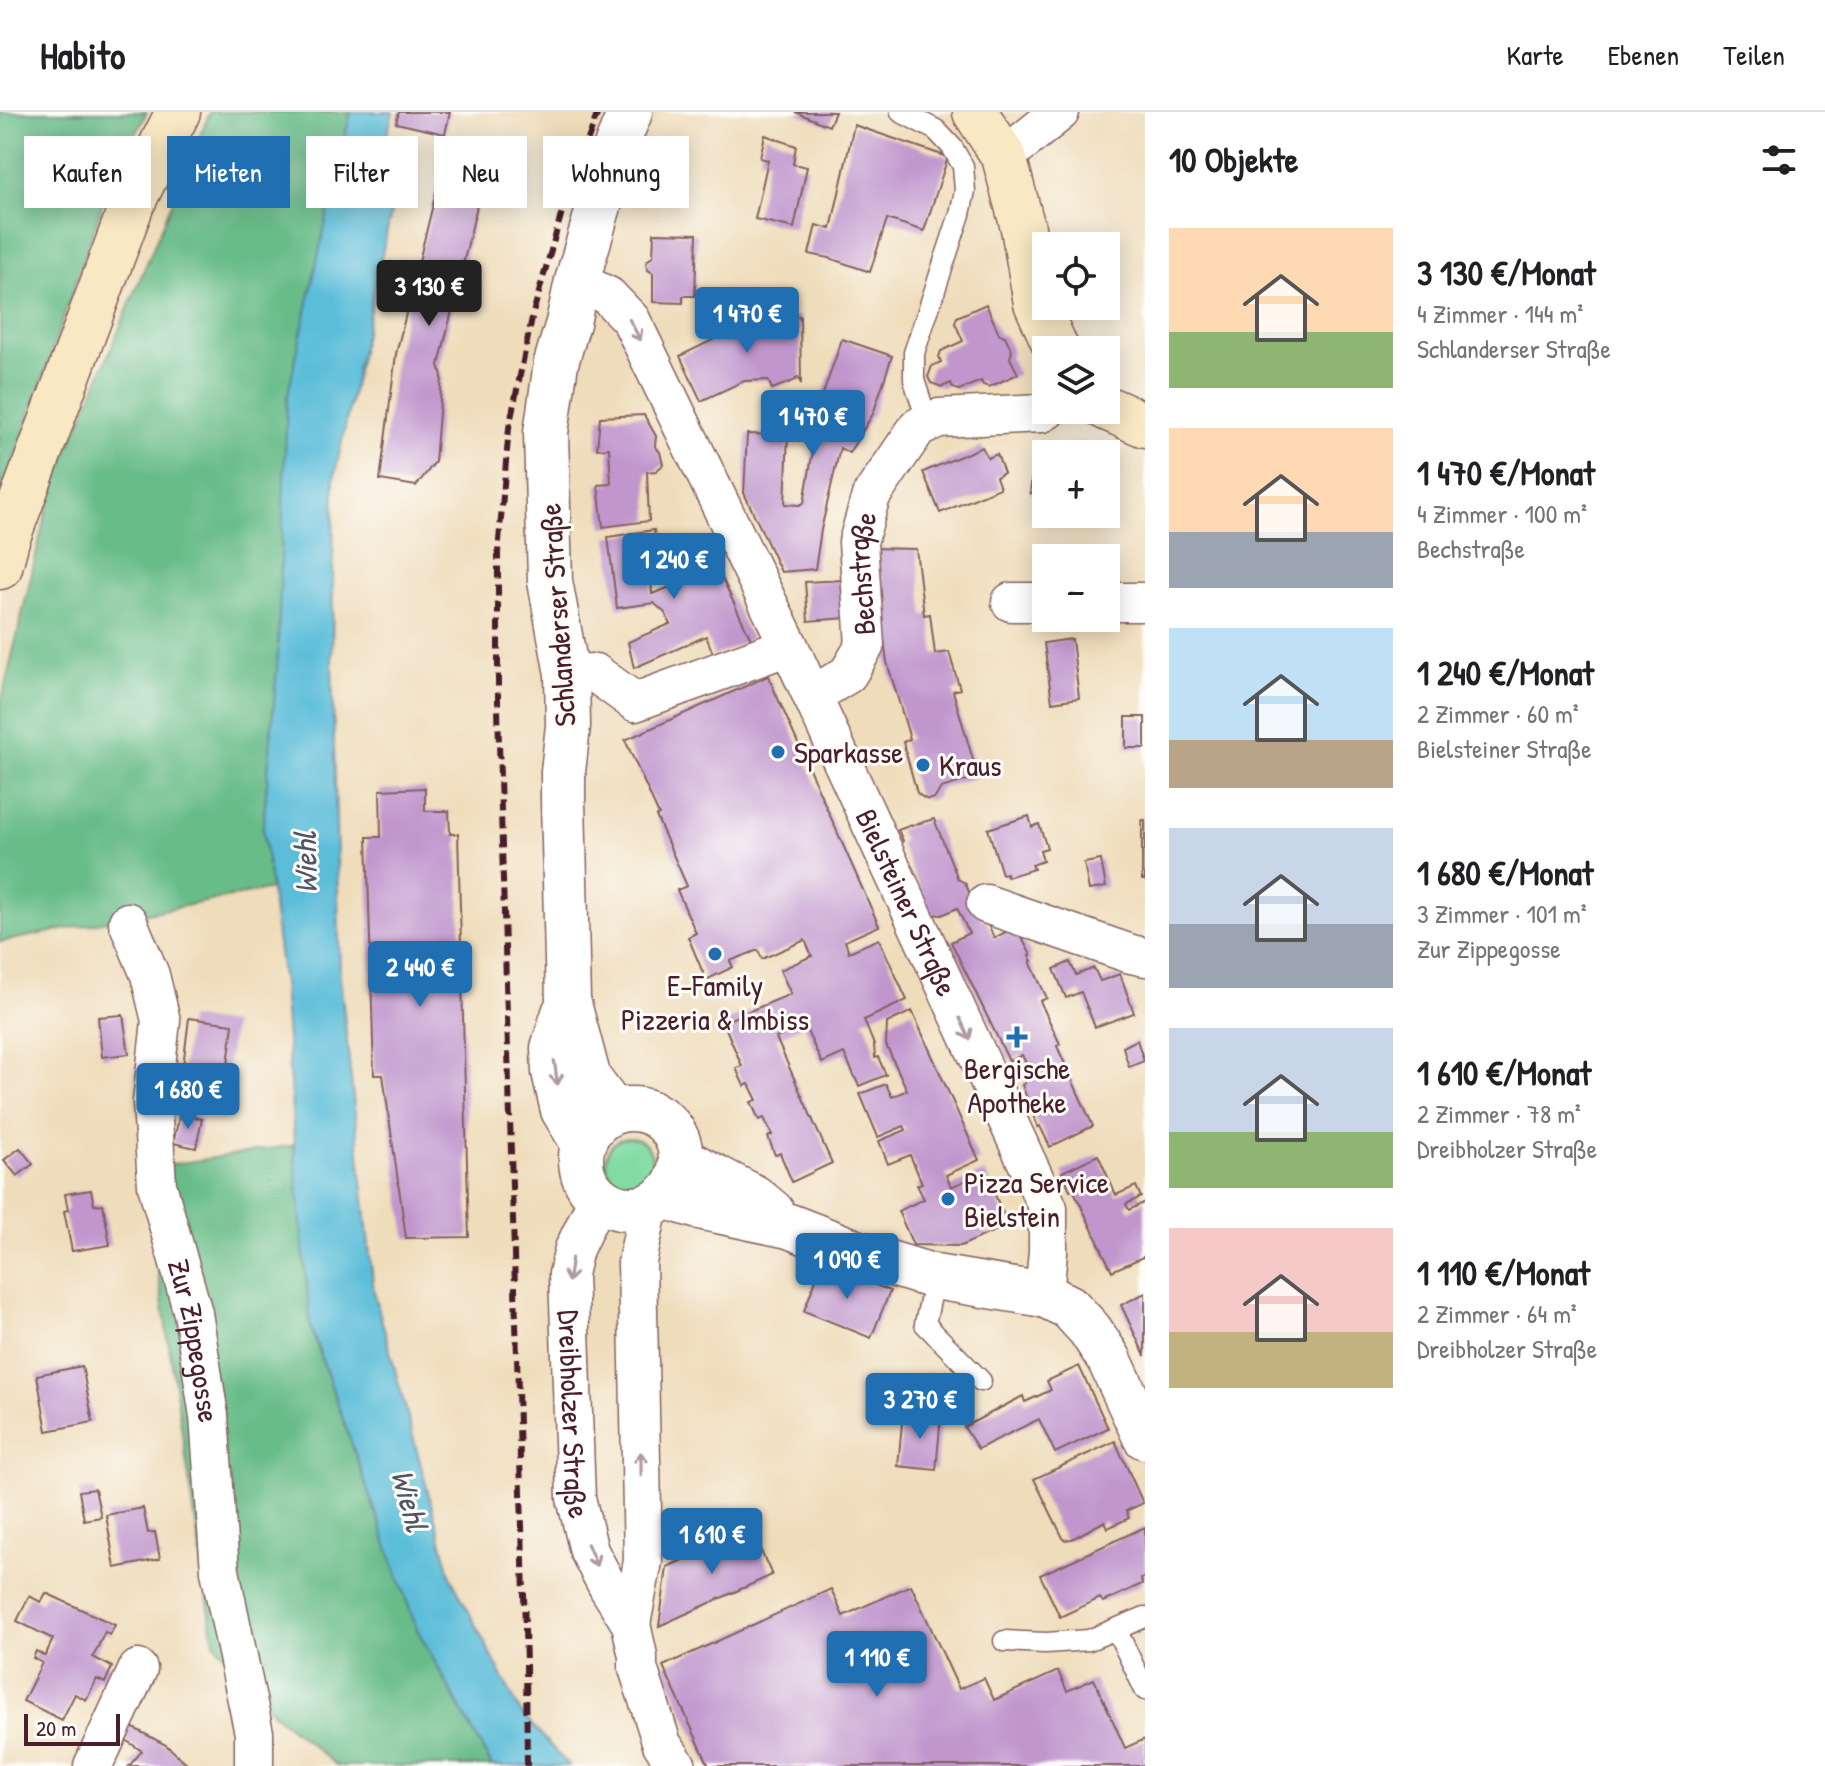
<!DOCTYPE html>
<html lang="de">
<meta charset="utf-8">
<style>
:root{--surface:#fff;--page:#f2f2f2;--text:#202124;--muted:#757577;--line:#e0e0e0;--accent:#1f6fb2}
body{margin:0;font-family:"Patrick Hand",sans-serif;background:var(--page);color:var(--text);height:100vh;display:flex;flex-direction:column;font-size:30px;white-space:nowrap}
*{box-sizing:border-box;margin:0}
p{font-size:26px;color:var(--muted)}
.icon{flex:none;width:44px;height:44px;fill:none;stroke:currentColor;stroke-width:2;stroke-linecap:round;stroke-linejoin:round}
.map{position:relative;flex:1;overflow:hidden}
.drawer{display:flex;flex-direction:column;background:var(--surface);width:680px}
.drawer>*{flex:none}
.banner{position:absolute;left:24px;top:24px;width:760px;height:72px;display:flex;gap:16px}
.buttons{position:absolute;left:1032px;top:120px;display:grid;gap:16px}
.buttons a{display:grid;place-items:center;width:88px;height:88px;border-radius:0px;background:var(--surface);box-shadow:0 4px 20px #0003;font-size:40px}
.scale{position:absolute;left:24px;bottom:20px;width:96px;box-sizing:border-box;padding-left:8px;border:4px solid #4a1f2b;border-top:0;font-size:22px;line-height:28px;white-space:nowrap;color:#4a1f2b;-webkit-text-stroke:6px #fdfcf7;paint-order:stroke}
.price{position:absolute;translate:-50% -68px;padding:0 18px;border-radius:8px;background:var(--accent);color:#fff;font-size:26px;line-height:52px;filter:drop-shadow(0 2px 4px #0008)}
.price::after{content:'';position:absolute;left:50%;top:48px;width:24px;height:18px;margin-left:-12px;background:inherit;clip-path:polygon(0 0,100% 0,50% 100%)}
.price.active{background:#222;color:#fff}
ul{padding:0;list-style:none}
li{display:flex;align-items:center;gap:24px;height:200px;padding:0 24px}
li span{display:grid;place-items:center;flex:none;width:224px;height:160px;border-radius:0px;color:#555}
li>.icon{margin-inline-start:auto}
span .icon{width:96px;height:96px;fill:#fffc;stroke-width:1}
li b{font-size:34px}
h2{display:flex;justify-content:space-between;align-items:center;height:96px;padding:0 24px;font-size:34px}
.pill{padding:0 28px;border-radius:0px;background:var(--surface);box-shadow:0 4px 20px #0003;font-size:28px;line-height:72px}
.pill.active{background:var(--accent);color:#fff}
header{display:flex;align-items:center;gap:48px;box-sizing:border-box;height:112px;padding:0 40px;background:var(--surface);border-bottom:2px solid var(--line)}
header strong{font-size:38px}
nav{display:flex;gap:44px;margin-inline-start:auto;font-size:28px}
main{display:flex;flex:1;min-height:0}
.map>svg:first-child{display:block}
.green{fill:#81dca2;stroke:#667e66;stroke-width:2}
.forest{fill:#68bc88;stroke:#596e5a;stroke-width:2}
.water{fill:#5bbdd9;stroke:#526e82;stroke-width:2}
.building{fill:#c096cd}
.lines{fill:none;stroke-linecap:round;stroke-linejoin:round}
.service-casing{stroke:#84615d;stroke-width:23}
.minor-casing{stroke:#84615d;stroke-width:41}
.tertiary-casing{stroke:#84615d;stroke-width:47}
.secondary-casing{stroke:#84615d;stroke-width:47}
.service{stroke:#fff;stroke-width:20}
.minor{stroke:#fff;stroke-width:38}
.tertiary{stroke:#fff;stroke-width:44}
.secondary{stroke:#f8e8c3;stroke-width:44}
.rail{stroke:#4a1f2b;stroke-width:6;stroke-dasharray:12 6;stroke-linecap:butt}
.oneway{stroke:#ae9aa0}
.poi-dot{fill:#1f6fb2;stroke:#fdfcf7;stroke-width:3}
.labels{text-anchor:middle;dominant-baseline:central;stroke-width:6;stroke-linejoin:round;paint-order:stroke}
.street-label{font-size:30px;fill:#4a1f2b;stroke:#fdfcf7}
.poi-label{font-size:30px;fill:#4a1f2b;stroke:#fdfcf7;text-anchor:start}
.water-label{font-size:32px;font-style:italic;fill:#505668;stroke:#fdfcf7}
</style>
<header>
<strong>Habito</strong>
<nav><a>Karte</a><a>Ebenen</a><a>Teilen</a></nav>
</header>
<main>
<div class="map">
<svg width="1145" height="1654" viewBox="0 0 1145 1654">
<rect width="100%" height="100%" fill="#fdfcf7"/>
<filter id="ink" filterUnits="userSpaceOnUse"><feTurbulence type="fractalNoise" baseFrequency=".0125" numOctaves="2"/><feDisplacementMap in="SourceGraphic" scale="16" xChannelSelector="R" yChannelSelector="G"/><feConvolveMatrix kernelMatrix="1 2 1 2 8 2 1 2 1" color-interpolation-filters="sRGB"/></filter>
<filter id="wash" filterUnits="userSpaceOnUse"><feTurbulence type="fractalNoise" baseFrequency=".006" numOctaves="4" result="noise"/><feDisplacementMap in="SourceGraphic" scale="32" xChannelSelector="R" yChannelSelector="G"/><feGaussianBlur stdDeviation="1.8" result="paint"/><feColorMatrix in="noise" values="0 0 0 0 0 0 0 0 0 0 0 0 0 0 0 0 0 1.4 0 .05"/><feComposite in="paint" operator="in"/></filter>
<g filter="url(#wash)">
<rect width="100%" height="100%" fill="#efdcba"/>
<circle class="green" cx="629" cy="1049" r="23"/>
<g class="forest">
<path d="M0,0H147L106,82L0,390Z"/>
<path d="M210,0H351L339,49L277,558L263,716L271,777L0,830V595L51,380Z"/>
<path d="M295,1033L311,1216L416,1515L492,1654H337L276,1604L214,1530L142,1057Z"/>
</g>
<path class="water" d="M351,0H393L383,38L396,77L334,366L332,553L340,865L374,1180L451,1465L521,1601L569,1654H492L416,1515L311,1216L297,1070L283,871L263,716L277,558L287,286L339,49Z"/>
<g id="blocks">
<g class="building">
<path d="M399,0H450L445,22L396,11Z"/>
<path d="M795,0H835L829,14Z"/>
<path d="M854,13L948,45L924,119L887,107L870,160L829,146L809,142L816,113L831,117Z"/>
<path d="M765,23L796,34L793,52L807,55L794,116L755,107L768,48L760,46Z"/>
<path d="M444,48L486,56L439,253L442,264L435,350L416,374L380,368L396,242Z"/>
<path d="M654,121L697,122L695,184H683V191L653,190V161L648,158L646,152L647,149L653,144Z"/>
<path d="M986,192L999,222L1005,224L1012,239L1010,246L1018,262L989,275L983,273L981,269L959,278L953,276L951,271L942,275L931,271L928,265L932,254L941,250L939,245L941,239L963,229L955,211L957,205Z"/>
<path d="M800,204L801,272L798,265L795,266L796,268L772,277L768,268L744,269L701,289L680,244L721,224L719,209Z"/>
<path d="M842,227L892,244L873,302L849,341L840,336L821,418L815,457L781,460L744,381L747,322L788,323L785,392L800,393L804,391L822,285Z"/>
<path d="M644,303L656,324L655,334L660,340L663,353L656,359L647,360L649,409L603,415L598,373L611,372L609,336L597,337L600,305Z"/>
<path d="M1078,333L1121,344L1110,385L1106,384V342H1075Z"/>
<path d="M982,335L988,346L997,342L1004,361L996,365L1000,376L940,401L923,360Z"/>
<path d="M1034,349L1046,351V383L1030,381Z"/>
<path d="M654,418L661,468L651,469L652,482L681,471L677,463L713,447L751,527L714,544L706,524L634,556L628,530L670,512L665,501L654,491L617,496L608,425Z"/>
<path d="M871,436L916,437L924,503L930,502L935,542L949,540L960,577L953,579L978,665L941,676L935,686L928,688L922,685L917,681L903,630L910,627L887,550Z"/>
<path d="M843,468L846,506L808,509L805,470Z"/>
<path d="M1072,527L1079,586L1052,590L1044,531Z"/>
<path d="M768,564L879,814L845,829L849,840L879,827L907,888L864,908L874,933L875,946L878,945L886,963L859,974L844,941L822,951L804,913L776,926L832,1051L792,1070L780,1041L775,1043L768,1025L772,1023L764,1006L759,1008L751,990L757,988L749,972L744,974L736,956L742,954L723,910L791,882L780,858L812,844L805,828L762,847L758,838L730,849L733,855L706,868L688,825L696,821L677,778L687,774L656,704L659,703L625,628Z"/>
<rect x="1126" y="605" width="19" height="31"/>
<path d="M425,676V699H449L450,722H458L469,1125L406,1126L383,963H374L367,725H381L380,678Z"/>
<path d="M1029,704L1032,715L1039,712L1047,736L1040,738L1043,749L1032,753L1034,757L1007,765L1006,761L1002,762L988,717Z"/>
<path d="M934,707L958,767L965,771L982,808L985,806L994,826L1016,815L1031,843L1029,844L1032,849L1030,850L1047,886L1040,889L1060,932L1057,934L1093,1014L1050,1035L1040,1014L1038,1015L1022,973L1025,971L1026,962L1034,956L1031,951L1027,953L1022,943L1009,949L951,830L969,821L957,796L942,803L931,802L900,731L903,729L898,718L909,714Z"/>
<rect x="1142" y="708" width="3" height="60"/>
<path d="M1101,748L1106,775L1089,778L1084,751Z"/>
<path d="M1070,850L1076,863L1094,856L1100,869L1120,862L1134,901L1095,915L1081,880L1066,886L1054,857Z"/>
<path d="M912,899L979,1048L946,1063L951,1075L985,1060L1008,1113L961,1134L913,1133L898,1099L924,1087L917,1073L922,1071L910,1043L888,1052L879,1029L906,1018L904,1014L878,1025L860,982L886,972L892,985L907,978L886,933L887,911Z"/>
<path d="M123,903L129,942L102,945L98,905Z"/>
<path d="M189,906L233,912L224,985L180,979Z"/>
<path d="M1137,928L1144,949L1129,955L1123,935Z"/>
<path d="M180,1002L202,1007L196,1036L173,1031Z"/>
<path d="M20,1036L33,1052L17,1064L4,1048Z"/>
<path d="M1098,1043L1116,1083L1136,1074L1141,1085L1126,1092L1129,1098L1145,1090V1144L1112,1159L1073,1077L1070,1078L1062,1060Z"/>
<path d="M91,1078L94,1093L103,1092L110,1133L72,1139L64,1099L68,1098L65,1082Z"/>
<path d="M822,1151L890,1179L871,1226L804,1199Z"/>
<path d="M1145,1181V1244L1121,1193Z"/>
<path d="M82,1254L93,1310L47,1319L37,1263Z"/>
<path d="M1079,1254L1108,1316L1055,1341L1039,1307L978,1337L964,1315L1023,1284L1025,1290L1051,1278L1047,1269Z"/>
<path d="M903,1300L941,1303L936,1358L898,1354Z"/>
<path d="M1115,1329L1143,1391L1126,1399L1129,1406L1108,1416L1105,1409L1072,1427L1064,1428L1034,1367Z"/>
<path d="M95,1377L101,1405L84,1408L79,1379Z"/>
<path d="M143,1396L148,1421L155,1420L160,1447L115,1456L106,1403Z"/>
<path d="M1145,1415V1465L1141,1467L1142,1472L1103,1490L1100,1486L1060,1505L1040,1463Z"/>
<path d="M751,1417L772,1463L659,1514L667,1455Z"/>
<path d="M911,1473L959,1577L984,1566L994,1588L1058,1559L1067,1579L1094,1567L1125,1636L1145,1627V1654H709L663,1554L831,1477L843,1504Z"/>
<path d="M46,1481L115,1513L110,1523L105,1520L93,1545L112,1555L105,1571L97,1567L86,1588L75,1582L62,1608L23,1589L42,1551L33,1546L36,1539L45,1544L53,1527L17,1509L29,1484L41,1490Z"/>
<path d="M128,1613L166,1633L190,1654H129L142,1639L121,1625Z"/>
</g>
</g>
</g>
<g filter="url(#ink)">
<use href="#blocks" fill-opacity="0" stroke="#84615d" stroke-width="2"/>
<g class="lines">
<g class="service-casing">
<g id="service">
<path d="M901,0L936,18L952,35L963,54L965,79L960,102L914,241V268L928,311"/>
<path d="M935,1165L925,1212L981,1269"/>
<path d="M1116,1517L1145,1578"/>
<path d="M1004,1529L1046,1531L1089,1528L1145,1505"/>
</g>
</g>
<g class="minor-casing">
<g id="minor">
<path d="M1004,45L1060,0"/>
<path id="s1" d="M577,169L608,184L631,208L789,534L1048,1096V1140L1044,1183"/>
<path d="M1011,490H1046"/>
<path d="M1106,490H1145"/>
<path d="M567,562L595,561L635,590L789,534"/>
<path id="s2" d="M812,584L848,562L865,533L858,430L871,384L918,315L939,306L1042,301L1047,298"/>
<path d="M986,792L1131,842L1145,845"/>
<path id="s3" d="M128,810L150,863L161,909L152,990L157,1073L193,1201L209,1304L220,1459L254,1621V1654"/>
<path id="s4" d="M598,1086L574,1137L568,1162L576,1386L589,1439L608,1475L631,1512L638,1544V1556L662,1632L677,1654"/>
<path d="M631,1512L643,1449L637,1150L649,1094"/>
<path d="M93,1654L138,1557"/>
</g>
</g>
<g class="tertiary-casing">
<g id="tertiary">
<path d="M564,901L553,936L554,960L563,998L583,1031"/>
<circle cx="631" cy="1047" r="50"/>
<path d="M613,999L589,967L568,888L563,689V660L568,614L567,562L550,469L546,321L556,251L568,211L577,169L617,32L630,0"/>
<path d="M681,1047L754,1085L772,1100"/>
<path d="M664,1084L699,1095L789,1114L869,1145L935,1165L1044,1183L1069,1195L1090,1218L1109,1247L1145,1325"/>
</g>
</g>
<g class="secondary-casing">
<g id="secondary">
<path d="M975,0L1004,45L1023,116L1036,191L1057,238"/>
<path d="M1106,296L1145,313"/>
<path d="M0,455L7,428L132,92L178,0"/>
</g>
</g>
<use href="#service" class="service"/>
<use href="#minor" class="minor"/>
<use href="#tertiary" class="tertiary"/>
<use href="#secondary" class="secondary"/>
<path class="rail" d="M527,1654L526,1551L498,597V440L509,316L533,201L564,93L598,0"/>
</g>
<defs><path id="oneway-shaft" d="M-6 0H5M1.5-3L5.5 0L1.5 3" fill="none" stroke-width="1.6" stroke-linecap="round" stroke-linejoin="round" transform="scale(2)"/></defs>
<g class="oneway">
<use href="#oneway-shaft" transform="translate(635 218) rotate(62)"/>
<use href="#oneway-shaft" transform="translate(965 917) rotate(65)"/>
<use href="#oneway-shaft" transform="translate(556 961) rotate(82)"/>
<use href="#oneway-shaft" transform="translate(570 1158) rotate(98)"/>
<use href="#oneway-shaft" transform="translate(641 1352) rotate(-91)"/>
<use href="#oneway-shaft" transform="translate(592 1443) rotate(67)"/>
</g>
</g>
<g class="poi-dot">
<circle cx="778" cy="640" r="8"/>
<circle cx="923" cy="653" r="8"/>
<circle cx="715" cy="842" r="8"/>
<path d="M1013 913h8v8h8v8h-8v8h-8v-8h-8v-8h8z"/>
<circle cx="948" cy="1087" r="8"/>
</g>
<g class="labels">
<g class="street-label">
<text stroke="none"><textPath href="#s2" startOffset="148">Bechstraße</textPath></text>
<text transform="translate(557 503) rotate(-94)">Schlanderser Straße</text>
<text stroke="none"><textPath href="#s1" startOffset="712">Bielsteiner Straße</textPath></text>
<text stroke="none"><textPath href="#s3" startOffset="430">Zur Zippegosse</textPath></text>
<text stroke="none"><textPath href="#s4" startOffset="222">Dreibholzer Straße</textPath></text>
</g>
<g class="poi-label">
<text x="794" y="640">Sparkasse</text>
<text x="939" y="653">Kraus</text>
<text x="715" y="873" text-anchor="middle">E-Family<tspan x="715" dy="34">Pizzeria &amp; Imbiss</tspan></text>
<text x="1017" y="956" text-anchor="middle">Bergische<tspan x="1017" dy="34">Apotheke</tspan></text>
<text x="964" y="1070">Pizza Service<tspan x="964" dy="34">Bielstein</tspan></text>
</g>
<g class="water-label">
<text transform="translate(305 751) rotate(-91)">Wiehl</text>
<text transform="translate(410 1388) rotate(75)">Wiehl</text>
</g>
</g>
</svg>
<div class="buttons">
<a><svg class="icon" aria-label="locate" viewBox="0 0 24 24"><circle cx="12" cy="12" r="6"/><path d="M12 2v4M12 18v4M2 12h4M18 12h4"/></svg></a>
<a><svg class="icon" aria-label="layers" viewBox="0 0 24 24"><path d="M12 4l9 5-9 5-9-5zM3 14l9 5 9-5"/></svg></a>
<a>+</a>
<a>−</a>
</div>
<div class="scale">20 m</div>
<b class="price active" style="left:429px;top:216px">3 130 €</b>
<b class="price" style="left:747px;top:243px">1 470 €</b>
<b class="price" style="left:813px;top:346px">1 470 €</b>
<b class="price" style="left:674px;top:489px">1 240 €</b>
<b class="price" style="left:420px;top:897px">2 440 €</b>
<b class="price" style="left:188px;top:1019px">1 680 €</b>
<b class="price" style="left:847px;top:1189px">1 090 €</b>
<b class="price" style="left:920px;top:1329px">3 270 €</b>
<b class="price" style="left:712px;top:1464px">1 610 €</b>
<b class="price" style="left:877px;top:1587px">1 110 €</b>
<div class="banner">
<a class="pill">Kaufen</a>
<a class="pill active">Mieten</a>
<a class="pill">Filter</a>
<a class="pill">Neu</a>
<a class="pill">Wohnung</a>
</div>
</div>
<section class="drawer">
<h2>10 Objekte<svg class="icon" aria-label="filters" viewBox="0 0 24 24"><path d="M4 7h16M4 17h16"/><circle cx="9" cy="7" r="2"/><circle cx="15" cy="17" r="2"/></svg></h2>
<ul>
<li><span style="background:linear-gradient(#ffd9b3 65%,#8fb573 0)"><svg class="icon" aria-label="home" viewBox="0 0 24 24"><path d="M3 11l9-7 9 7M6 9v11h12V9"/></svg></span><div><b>3 130 €/Monat</b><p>4 Zimmer · 144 m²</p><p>Schlanderser Straße</p></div></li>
<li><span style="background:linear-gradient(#ffd9b3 65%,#9aa5b1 0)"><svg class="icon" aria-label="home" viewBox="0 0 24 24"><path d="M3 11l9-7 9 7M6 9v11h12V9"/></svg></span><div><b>1 470 €/Monat</b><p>4 Zimmer · 100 m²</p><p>Bechstraße</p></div></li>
<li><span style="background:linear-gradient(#bfe0f5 70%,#b9a48a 0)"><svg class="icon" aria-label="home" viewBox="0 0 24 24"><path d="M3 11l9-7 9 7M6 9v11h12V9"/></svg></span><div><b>1 240 €/Monat</b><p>2 Zimmer · 60 m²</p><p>Bielsteiner Straße</p></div></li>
<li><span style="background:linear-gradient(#c9d6e8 60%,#9aa5b1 0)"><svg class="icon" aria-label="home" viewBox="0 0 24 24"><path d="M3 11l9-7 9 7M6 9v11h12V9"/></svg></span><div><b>1 680 €/Monat</b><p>3 Zimmer · 101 m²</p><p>Zur Zippegosse</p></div></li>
<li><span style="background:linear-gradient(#c9d6e8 65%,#8fb573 0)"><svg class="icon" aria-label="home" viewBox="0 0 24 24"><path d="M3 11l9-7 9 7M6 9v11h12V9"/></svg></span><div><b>1 610 €/Monat</b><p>2 Zimmer · 78 m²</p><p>Dreibholzer Straße</p></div></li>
<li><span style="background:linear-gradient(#f6c9c9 65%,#c2b280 0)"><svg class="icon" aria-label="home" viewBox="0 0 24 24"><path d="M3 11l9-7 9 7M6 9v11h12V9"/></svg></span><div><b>1 110 €/Monat</b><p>2 Zimmer · 64 m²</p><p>Dreibholzer Straße</p></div></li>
</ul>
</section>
</main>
